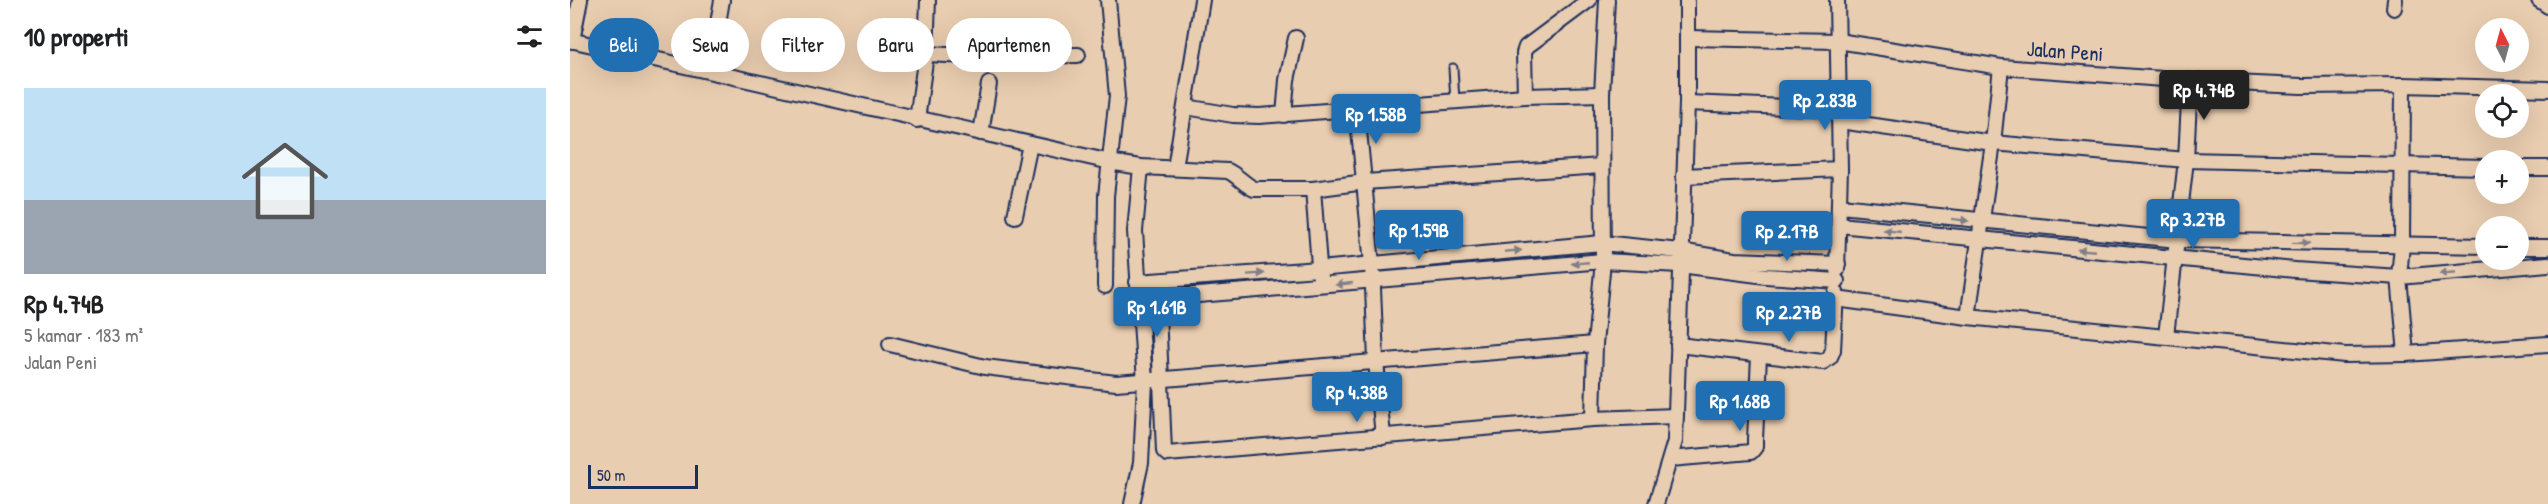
<!DOCTYPE html>
<html lang="id">
<meta charset="utf-8">
<style>
:root{--surface:#fff;--page:#f6f6f6;--text:#202124;--muted:#757577;--line:#e0e0e0;--accent:#1f6fb2}
body{margin:0;font-family:"Patrick Hand",sans-serif;background:var(--page);color:var(--text);height:100vh;display:flex;flex-direction:column;font-size:22px;white-space:nowrap}
*{box-sizing:border-box;margin:0}
p{font-size:20px;color:var(--muted)}
.icon{flex:none;width:33px;height:33px;fill:none;stroke:currentColor;stroke-width:2;stroke-linecap:round;stroke-linejoin:round}
.map{position:relative;flex:1;overflow:hidden}
.panel{display:flex;flex-direction:column;background:var(--surface);width:570px}
.panel>*{flex:none}
.top-card{position:absolute;left:18px;top:18px;width:570px;height:54px;display:flex;gap:12px}
.needle{width:39px;rotate:354deg}
.buttons{position:absolute;left:1905px;top:18px;display:grid;gap:12px}
.buttons a{display:grid;place-items:center;width:54px;height:54px;border-radius:50%;background:var(--surface);box-shadow:0 6px 24px #0002;font-size:30px}
.scale{position:absolute;left:18px;bottom:15px;width:110px;box-sizing:border-box;padding-left:6px;border:3px solid #1b2f5e;border-top:0;font-size:16px;line-height:21px;white-space:nowrap;color:#1b2f5e;-webkit-text-stroke:4px #e9cdb0;paint-order:stroke}
.price{position:absolute;translate:-50% -51px;padding:0 14px;border-radius:6px;background:var(--accent);color:#fff;font-size:20px;line-height:39px;filter:drop-shadow(0 2px 3px #0008)}
.price::after{content:'';position:absolute;left:50%;top:36px;width:18px;height:14px;margin-left:-9px;background:inherit;clip-path:polygon(0 0,100% 0,50% 100%)}
.price.current{background:#222;color:#fff}
ul{padding:0;list-style:none}
li{display:grid;align-content:center;gap:12px;height:318px;padding:0 24px}
li+li{border-top:2px solid var(--line)}
li span{display:grid;place-items:center;height:186px;border-radius:0px;color:#555}
li>.icon{margin-inline-start:auto}
span .icon{width:108px;height:108px;fill:#fffc;stroke-width:1}
li b{font-size:26px}
h2{display:flex;justify-content:space-between;align-items:center;height:72px;padding:0 24px;font-size:26px}
.pill{padding:0 21px;border-radius:27px;background:var(--surface);box-shadow:0 6px 24px #0002;font-size:21px;line-height:54px}
.pill.current{background:var(--accent);color:#fff}
main{display:flex;flex:1;min-height:0}
.map>svg:first-child{display:block}
.lines{fill:none;stroke-linecap:round;stroke-linejoin:round}
.lane-casing{stroke:#1b2f5e;stroke-width:11}
.street-casing{stroke:#1b2f5e;stroke-width:18}
.lane{stroke:#e9cdb0;stroke-width:7}
.street{stroke:#e9cdb0;stroke-width:14}
.oneway{fill:#827e87}
.labels{text-anchor:middle;dominant-baseline:central;stroke-width:4.5;stroke-linejoin:round;paint-order:stroke}
.street-label{font-size:21px;fill:#1b2f5e;stroke:#e9cdb0}
</style>
<main>
<section class="panel">
<h2>10 properti<svg class="icon" aria-label="filters" viewBox="0 0 24 24"><path d="M4 7h16M4 17h16"/><circle cx="9" cy="7" r="2"/><circle cx="15" cy="17" r="2"/></svg></h2>
<ul>
<li><span style="background:linear-gradient(#bfe0f5 60%,#9aa5b1 0)"><svg class="icon" aria-label="home" viewBox="0 0 24 24"><path d="M3 11l9-7 9 7M6 9v11h12V9"/></svg></span><div><b>Rp 4.74B</b><p>5 kamar · 183 m²</p><p>Jalan Peni</p></div></li>
</ul>
</section>
<div class="map">
<svg width="1978" height="504" viewBox="0 0 1978 504">
<rect width="100%" height="100%" fill="#e9cdb0"/>
<filter id="ink" filterUnits="userSpaceOnUse"><feTurbulence type="fractalNoise" baseFrequency=".0167" numOctaves="2"/><feDisplacementMap in="SourceGraphic" scale="12" xChannelSelector="R" yChannelSelector="G"/><feConvolveMatrix kernelMatrix="1 2 1 2 8 2 1 2 1" color-interpolation-filters="sRGB"/></filter>
<g filter="url(#ink)">
<g class="lines">
<g class="lane-casing">
<path id="lane" d="M883,68L885,101"/>
</g>
<g class="street-casing">
<g id="street">
<path d="M1267,0L1270,169L1267,270"/>
<path d="M1969,0L1978,6"/>
<path d="M1824,8L1825,0"/>
<path d="M1118,38L1268,41L1431,67L1620,81L1731,86L1833,85L1978,89"/>
<path d="M0,40L545,163L571,167L658,171C668,176 674,184 684,189H743L795,182L1032,166"/>
<path d="M2,41L10,0"/>
<path d="M356,54L419,57L508,55"/>
<path d="M140,70L152,0"/>
<path d="M1833,85L1832,245L1829,277L1836,354"/>
<path d="M955,96L954,53L956,47L1019,0"/>
<path d="M1117,103L1270,109"/>
<path d="M616,107L663,115L689,116L955,96L1032,94"/>
<path d="M787,110L802,264L806,361L813,437"/>
<path d="M714,115L717,80L726,38"/>
<path d="M347,120L356,54L358,0"/>
<path d="M1270,121L1423,143L1616,160L1916,167"/>
<path d="M411,133L419,84"/>
<path d="M605,168L632,0"/>
<path d="M1948,168H1978"/>
<path d="M1114,176L1270,169"/>
<path d="M743,189L750,278"/>
<path d="M1270,206L1608,240L1916,246"/>
<path d="M445,216L460,144"/>
<path d="M1269,225L1725,270L1829,277L1978,264"/>
<path d="M1948,247H1978"/>
<path d="M567,282L749,269L1032,243L1110,251L1164,260L1268,264"/>
<path d="M535,286L536,196L547,96L538,0"/>
<path d="M587,289L594,451L597,454L1023,419L1106,416"/>
<path d="M1266,299L1398,317L1775,355L1836,354L1978,344"/>
<path d="M569,300L1033,261L1110,265L1196,276L1267,281"/>
<path d="M1398,317L1423,143L1431,67"/>
<path d="M1596,336L1616,160L1620,81"/>
<path d="M320,344L415,367L546,383L1025,344"/>
<path d="M1108,345L1253,362L1260,357L1263,350L1266,292"/>
<path d="M1023,419L1025,344L1033,261L1032,94L1037,0"/>
<path d="M1100,459L1181,452L1185,447V439L1189,356"/>
<path d="M562,504L571,463L575,382L565,231L571,167"/>
<path d="M1086,504L1105,441L1117,103V0"/>
</g>
</g>
<use href="#lane" class="lane"/>
<use href="#street" class="street"/>
</g>
<defs><path id="oneway-solid" d="M-6-.8H1V-3.2L6.5 0L1 3.2V.8H-6Z" transform="scale(1.5)"/></defs>
<g class="oneway">
<use href="#oneway-solid" transform="translate(1390 220) rotate(7)"/>
<use href="#oneway-solid" transform="translate(1322 231) rotate(-174)"/>
<use href="#oneway-solid" transform="translate(1731 243) rotate(1)"/>
<use href="#oneway-solid" transform="translate(1516 250) rotate(-175)"/>
<use href="#oneway-solid" transform="translate(943 251) rotate(-5)"/>
<use href="#oneway-solid" transform="translate(1010 263) rotate(175)"/>
<use href="#oneway-solid" transform="translate(1878 273) rotate(175)"/>
<use href="#oneway-solid" transform="translate(686 274) rotate(-4)"/>
<use href="#oneway-solid" transform="translate(774 284) rotate(174)"/>
</g>
</g>
<g class="labels">
<g class="street-label">
<text transform="translate(1495 51) rotate(4)">Jalan Peni</text>
</g>
</g>
</svg>
<div class="buttons">
<a><svg class="needle" viewBox="-14 -14 28 28"><path d="M0-13l5 13h-10z" fill="#e53935"/><path d="M0 13l5-13h-10z" fill="#757577"/></svg></a>
<a><svg class="icon" aria-label="locate" viewBox="0 0 24 24"><circle cx="12" cy="12" r="6"/><path d="M12 2v4M12 18v4M2 12h4M18 12h4"/></svg></a>
<a>+</a>
<a>−</a>
</div>
<div class="scale">50 m</div>
<b class="price current" style="left:1634px;top:121px">Rp 4.74B</b>
<b class="price" style="left:1255px;top:131px">Rp 2.83B</b>
<b class="price" style="left:806px;top:145px">Rp 1.58B</b>
<b class="price" style="left:1623px;top:250px">Rp 3.27B</b>
<b class="price" style="left:849px;top:261px">Rp 1.59B</b>
<b class="price" style="left:1217px;top:262px">Rp 2.17B</b>
<b class="price" style="left:587px;top:338px">Rp 1.61B</b>
<b class="price" style="left:1219px;top:343px">Rp 2.27B</b>
<b class="price" style="left:787px;top:423px">Rp 4.38B</b>
<b class="price" style="left:1170px;top:432px">Rp 1.68B</b>
<div class="top-card">
<a class="pill current">Beli</a>
<a class="pill">Sewa</a>
<a class="pill">Filter</a>
<a class="pill">Baru</a>
<a class="pill">Apartemen</a>
</div>
</div>
</main>
